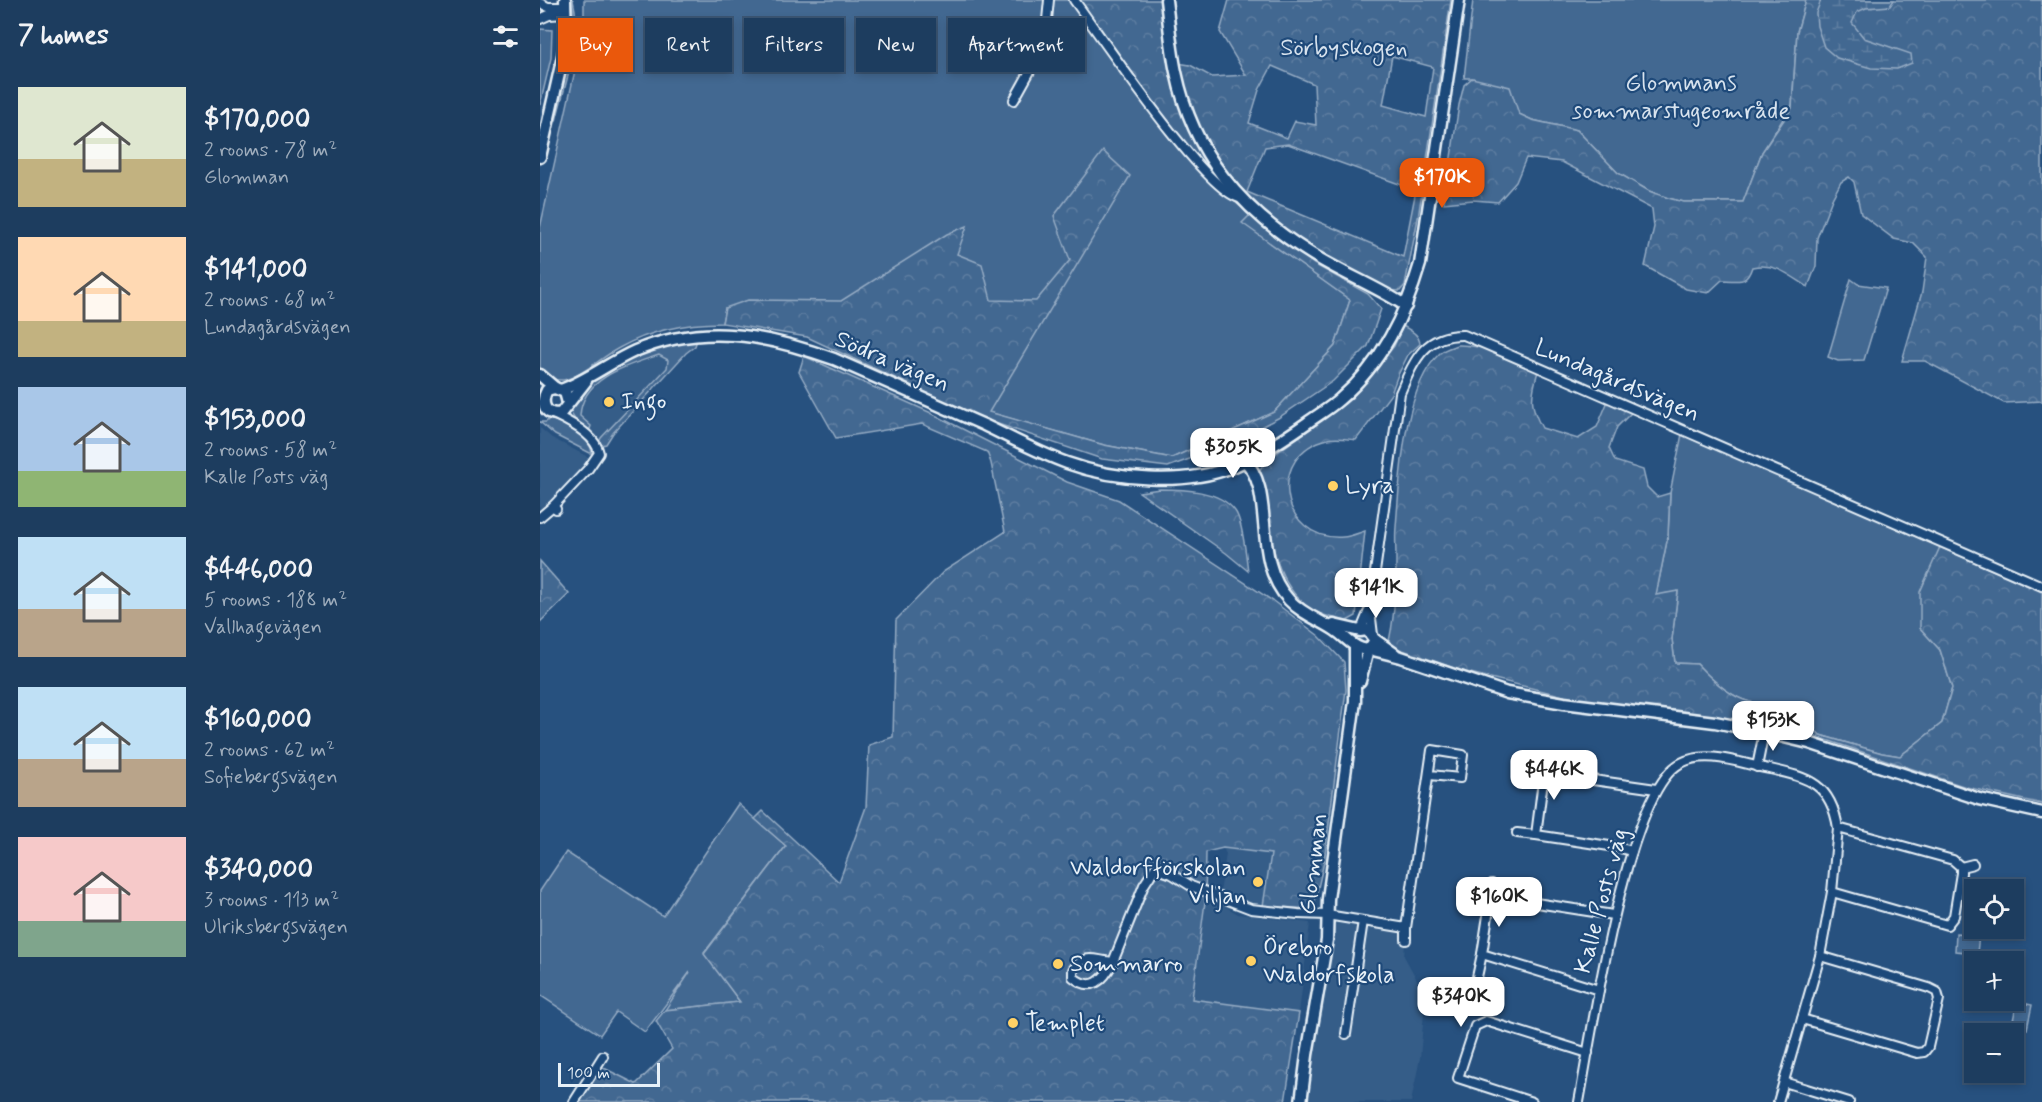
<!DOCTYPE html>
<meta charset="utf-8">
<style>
:root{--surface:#1d3d5f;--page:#2a4868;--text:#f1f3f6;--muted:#a0aebd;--line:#3b5674;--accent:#ea580c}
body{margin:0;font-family:Mynerve,sans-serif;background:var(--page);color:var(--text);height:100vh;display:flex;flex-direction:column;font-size:22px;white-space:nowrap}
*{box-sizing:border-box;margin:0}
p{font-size:20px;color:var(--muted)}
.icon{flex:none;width:33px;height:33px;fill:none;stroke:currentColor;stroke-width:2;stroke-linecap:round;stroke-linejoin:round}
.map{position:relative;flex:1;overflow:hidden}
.details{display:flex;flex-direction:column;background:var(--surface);width:540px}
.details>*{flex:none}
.banner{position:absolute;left:18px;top:18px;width:570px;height:54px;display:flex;gap:12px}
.controls{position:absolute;left:1424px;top:879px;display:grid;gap:12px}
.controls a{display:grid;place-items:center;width:60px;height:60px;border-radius:0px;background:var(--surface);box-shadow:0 3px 9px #0003,0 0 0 2px var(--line);font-size:30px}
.scale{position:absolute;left:18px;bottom:15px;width:102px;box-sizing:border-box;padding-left:6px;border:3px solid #e8f1f8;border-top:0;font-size:16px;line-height:21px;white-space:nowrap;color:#e8f1f8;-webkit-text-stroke:4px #1f4a7a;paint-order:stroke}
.price{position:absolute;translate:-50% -51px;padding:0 14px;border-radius:12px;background:#fff;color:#222;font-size:20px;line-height:39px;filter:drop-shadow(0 2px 3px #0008)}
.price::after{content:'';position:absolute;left:50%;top:36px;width:18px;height:14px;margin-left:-9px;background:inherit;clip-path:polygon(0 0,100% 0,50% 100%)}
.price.on{background:var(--accent);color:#fff}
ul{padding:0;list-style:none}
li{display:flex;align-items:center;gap:18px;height:150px;padding:0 18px}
li span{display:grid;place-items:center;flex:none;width:168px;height:120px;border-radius:0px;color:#555}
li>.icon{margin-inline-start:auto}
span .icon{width:72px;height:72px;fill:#fffc;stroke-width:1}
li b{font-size:26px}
h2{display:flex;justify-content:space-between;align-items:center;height:72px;padding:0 18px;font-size:26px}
.tag{padding:0 21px;border-radius:0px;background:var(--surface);box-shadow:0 3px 9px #0003,0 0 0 2px var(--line);font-size:21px;line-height:54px}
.tag.on{background:var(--accent);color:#fff}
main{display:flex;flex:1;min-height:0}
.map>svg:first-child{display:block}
.built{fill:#355d88}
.green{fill:#436891;stroke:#96acc4;stroke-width:1.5}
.forest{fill:url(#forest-crowns);stroke:#96acc4;stroke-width:1.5;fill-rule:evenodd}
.wetland{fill:url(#wetland-marsh);stroke:#96acc4;stroke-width:1.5}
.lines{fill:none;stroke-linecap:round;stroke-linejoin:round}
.street-casing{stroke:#e8f1f8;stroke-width:12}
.secondary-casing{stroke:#e8f1f8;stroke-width:15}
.street{stroke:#1f4a7a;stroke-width:8}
.secondary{stroke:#1f4a7a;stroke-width:10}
.poi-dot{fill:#ffd166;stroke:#1f4a7a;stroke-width:2}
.labels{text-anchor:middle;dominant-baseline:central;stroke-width:4.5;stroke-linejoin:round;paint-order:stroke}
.park-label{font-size:24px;fill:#d8e3ee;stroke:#1f4a7a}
.street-label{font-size:24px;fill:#e8f1f8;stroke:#1f4a7a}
.poi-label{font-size:24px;fill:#e8f1f8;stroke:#1f4a7a;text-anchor:start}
</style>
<main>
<section class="details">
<h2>7 homes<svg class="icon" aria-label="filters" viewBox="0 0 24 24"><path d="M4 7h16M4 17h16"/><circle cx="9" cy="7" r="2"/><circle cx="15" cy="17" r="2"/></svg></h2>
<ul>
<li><span style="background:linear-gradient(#dfe7d0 60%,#c2b280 0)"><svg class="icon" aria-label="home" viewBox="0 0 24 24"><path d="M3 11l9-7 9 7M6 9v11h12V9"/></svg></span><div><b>$170,000</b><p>2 rooms · 78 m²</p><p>Glomman</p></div></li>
<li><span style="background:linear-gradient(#ffd9b3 70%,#c2b280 0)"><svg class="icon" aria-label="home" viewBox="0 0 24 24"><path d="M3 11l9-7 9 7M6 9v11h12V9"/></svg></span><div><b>$141,000</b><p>2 rooms · 68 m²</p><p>Lundagårdsvägen</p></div></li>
<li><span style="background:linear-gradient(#a9c7e8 70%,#8fb573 0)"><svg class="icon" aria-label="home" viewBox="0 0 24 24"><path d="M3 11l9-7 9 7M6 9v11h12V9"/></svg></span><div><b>$153,000</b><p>2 rooms · 58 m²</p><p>Kalle Posts väg</p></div></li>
<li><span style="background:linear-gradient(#bfe0f5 60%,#b9a48a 0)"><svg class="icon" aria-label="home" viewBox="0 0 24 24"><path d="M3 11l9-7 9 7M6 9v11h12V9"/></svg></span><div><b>$446,000</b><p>5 rooms · 188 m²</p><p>Vallhagevägen</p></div></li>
<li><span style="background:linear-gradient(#bfe0f5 60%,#b9a48a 0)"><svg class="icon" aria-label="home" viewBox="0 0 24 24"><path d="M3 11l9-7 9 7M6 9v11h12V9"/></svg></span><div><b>$160,000</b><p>2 rooms · 62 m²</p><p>Sofiebergsvägen</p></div></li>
<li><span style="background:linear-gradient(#f6c9c9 70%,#7fa58c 0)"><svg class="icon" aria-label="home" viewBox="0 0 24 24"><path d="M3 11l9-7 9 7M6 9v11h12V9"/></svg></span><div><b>$340,000</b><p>3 rooms · 113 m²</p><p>Ulriksbergsvägen</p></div></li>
</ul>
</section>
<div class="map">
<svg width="1502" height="1102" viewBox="0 0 1502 1102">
<defs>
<pattern id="forest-crowns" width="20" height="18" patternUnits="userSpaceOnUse" patternTransform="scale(1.5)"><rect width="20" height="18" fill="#436891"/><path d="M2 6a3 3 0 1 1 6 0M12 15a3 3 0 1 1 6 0" fill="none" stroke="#5e7ea1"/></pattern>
<pattern id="wetland-marsh" width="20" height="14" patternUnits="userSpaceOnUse" patternTransform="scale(1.5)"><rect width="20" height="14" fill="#436891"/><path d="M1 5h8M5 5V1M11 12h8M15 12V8" fill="none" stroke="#5e7ea1"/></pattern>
</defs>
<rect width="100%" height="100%" fill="#27517f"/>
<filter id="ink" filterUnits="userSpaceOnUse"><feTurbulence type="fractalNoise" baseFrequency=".0167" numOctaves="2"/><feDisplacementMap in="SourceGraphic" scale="12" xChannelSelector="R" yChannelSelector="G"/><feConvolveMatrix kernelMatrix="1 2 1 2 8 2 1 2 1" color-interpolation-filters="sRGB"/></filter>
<g filter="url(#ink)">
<g class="built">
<path d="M119,355L128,360L127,368L61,438L59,442L46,430L40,416V406L46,397L62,379L79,368Z"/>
<path d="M0,428L12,438L46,456L49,461L0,514Z"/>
<path d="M683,848L748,856L762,909L723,906L680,893L686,854Z"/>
<path d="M665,902L679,903L698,914L770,923L759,1013L652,999Z"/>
<path d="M795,923L866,930L864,956L882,989L885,1001L880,1058L871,1102H766L769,1071Z"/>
</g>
<g class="green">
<path d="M31,0H33C43,38 25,83 16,121L13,119L31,44L33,10Z"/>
<path d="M44,0H537L680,190L711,215L703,223L810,300L795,346L734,412L632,458L564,445L448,412L267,331L185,308L182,323C145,323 111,330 79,348C63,356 40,378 23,380C13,381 4,375 0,367V228L44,30Z"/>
<path d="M933,0H1266L1257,32L1252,105L1222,152L1203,202H1144L1128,198L1109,191L1078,173L1037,130L992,120L979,114L933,78H924Z"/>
<path d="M0,29L12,30L11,58L0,105Z"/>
<path d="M1311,279L1318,284L1346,288L1324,360L1298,361L1288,357Z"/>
<path d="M157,340L155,346L146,353L73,433L66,444L62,445L59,442L61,438L127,368L128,360L119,355C89,365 42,377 40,416L51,426L50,429C41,430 35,420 31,413C40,368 118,346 157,340Z"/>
<path d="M9,419C24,423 50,436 52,453H50L15,435L0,422H6Z"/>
<path d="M1142,434L1400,547L1380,628L1400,650L1412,688L1402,723L1360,756L1342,753L1280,735L1265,719L1251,717L1243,708C1232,706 1220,705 1210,702C1190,697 1171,679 1157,664L1135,663L1132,639L1138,592L1116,595L1128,536L1130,493Z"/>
<path d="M198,804L246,846L164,953L200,1002L125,1010L150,972L105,1032L76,1012L60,1035L0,995V891L26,852L123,916Z"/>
<path d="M1416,933L1439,935L1437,953L1415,951Z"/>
<path d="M1477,1002L1492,1005L1487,1029L1472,1025Z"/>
</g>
<g class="forest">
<path d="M538,0H620C625,48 631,100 655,143C665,161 678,176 690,192L681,185L632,133Z"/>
<path d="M689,0H911L878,218L865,285L860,291L846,290L790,262L727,220L674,159L651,110L637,63L650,65L672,77L706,75L680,32ZM852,56L893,67L886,117L843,105ZM732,66L774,84L776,125L755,121L747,138L709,123L719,90ZM748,144L876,190L863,257L707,192L725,147Z"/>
<path d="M1266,0H1502V401L1464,403L1385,361H1362L1382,292L1387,257L1373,243L1354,239L1321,214L1314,182L1309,177L1301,182L1292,199L1277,238L1276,266L1268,287C1249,275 1235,262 1212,267C1206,285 1200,280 1182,280L1168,293L1146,289L1105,266L1114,227L1112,209L1022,162L986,158L976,182L958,202L933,200L904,203L919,105L924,85L932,78L970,87L979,114L992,120L1037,130L1078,173L1109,191L1128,198L1144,202H1203L1222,152L1252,108L1257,32Z"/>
<path d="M563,151L590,176L449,412L564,445L632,458L734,412L795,346L810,300L702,223L710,215L774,264L828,294L841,309L828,346L793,381L738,418L682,447L628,467L562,459L443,419L267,337L182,323L185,308L208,300L301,301L407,234L427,226L417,254L442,264L451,300L496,301L530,260L514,216Z"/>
<path d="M863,326C871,331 879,334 880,344L868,355L857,377L851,394L816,440C807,439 797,437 788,439C726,453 739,542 803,537C810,537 818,533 825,531L816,616L807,621C794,618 778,615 768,607C727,576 730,516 720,470L724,462L811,399L854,346Z"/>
<path d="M917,345C945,344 973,359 998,371C991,396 989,405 1002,428L1038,439L1057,427L1068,401L1092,412L1077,427L1069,448L1075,461L1103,470L1107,487L1117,497L1130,493L1128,536L1116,595L1138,591L1132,639L1135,663L1157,664C1171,679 1190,697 1210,702C1220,705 1232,706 1243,708L1251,717L1265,719L1280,735L1342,753L1360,756L1402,723L1412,688L1400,650L1380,628V592L1400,547L1502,592V804L1426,787L1278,737L1227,723L1036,699L926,672L848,645C855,618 856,587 856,559C856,548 855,537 856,527C860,478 863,388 900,353C904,349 912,347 917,345Z"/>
<path d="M264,356L389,412L527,482L579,500L733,601L779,636L804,662L806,690L784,862L773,909L723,906L731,854L683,848L666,852L665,902L652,999L759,1013L745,1102H39L60,1066L96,1084L132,1049L116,1021L125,1010L200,1002L164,954L246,846L215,819L223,811L299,882L326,807L329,745L353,737L356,620L403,572L465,532L451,463L447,452L382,424L296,438L259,372Z"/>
<path d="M620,489C643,489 680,490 695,511C703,521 706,557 708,571L686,553L599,492Z"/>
<path d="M0,561L29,594L0,622Z"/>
</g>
<path class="wetland" d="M1281,0H1354L1350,6L1326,8L1317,12L1312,23L1324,38L1371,54L1372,63L1357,69L1331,68L1297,58L1284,47L1277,26L1276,13Z"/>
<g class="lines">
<g class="street-casing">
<g id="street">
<path d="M534,0C560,35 665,192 700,198"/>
<path d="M0,3L8,7H26"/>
<path d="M0,19L9,15L26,14"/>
<path d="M474,100L499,55L506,30L509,0"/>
<path d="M13,506L48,469L59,453C56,436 30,422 15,415"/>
<path d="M0,517L13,506L16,509"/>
<path d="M830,610L833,635"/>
<path d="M821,630L830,608L860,393C874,361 884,334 924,335L1502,586"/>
<path d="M1217,767L1224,732"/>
<path d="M986,769L1004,773"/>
<path d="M977,833L996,835"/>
<path d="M1092,851L1076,847L996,835L1004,773L1116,789"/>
<path d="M1421,867L1433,864"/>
<path d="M1292,892L1407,925L1414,916L1421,873V867L1413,860L1298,828"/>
<path d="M951,896L952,884"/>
<path d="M866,940V928"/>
<path d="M573,962C564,980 552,993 533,977V970C545,952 556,961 573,962L604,885L615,868L632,874L651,886L711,909L758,914L787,915L866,928L892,750L923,755L920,778L890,775"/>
<path d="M937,977L942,954"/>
<path d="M1059,990L942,954L951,896L1073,915"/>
<path d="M1262,1019L1377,1053L1384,1052L1388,1047L1399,999L1397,992L1389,988L1280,956"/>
<path d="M806,1034L823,921"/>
<path d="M1244,1082L1309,1102"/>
<path d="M34,1102L63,1056"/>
<path d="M992,1102L918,1078L935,1026L946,1021L1048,1053"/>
<path d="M1039,1102C1051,1038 1086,791 1141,763C1167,749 1202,764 1230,769C1270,778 1291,784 1298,828L1292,892L1280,956L1238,1102"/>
</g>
</g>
<g class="secondary-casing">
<g id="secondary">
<path d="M626,0C629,24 631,49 636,72C653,154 701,210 770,253C801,273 836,286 866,306"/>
<path d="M0,157L24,52L26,38L25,0"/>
<path d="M0,375L15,388"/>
<path d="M21,390C48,380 70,362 95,351C163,322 227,335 294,359C344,381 394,403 444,425C471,438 499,453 527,463C574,480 645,486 692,467C714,458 747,437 767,423C778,415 790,408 800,399C842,363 865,315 880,264L919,0"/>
<path d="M28,403L25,392L15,388L7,390C0,403 5,417 21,413L46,381"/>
<path d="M704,460C737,491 710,558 749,600C762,614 780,620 795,630C806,637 817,652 829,649L834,642V639"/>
<path d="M794,625L820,631L827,630L834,639L855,654"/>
<path d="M829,649L861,657L967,693L1024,703L1175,722L1224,732L1269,743L1439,799L1502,813"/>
<path d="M820,681L828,650"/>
<path d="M761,1102L767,1055L787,940L788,899L815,701V646"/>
</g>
</g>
<use href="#street" class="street"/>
<use href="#secondary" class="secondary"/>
</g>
</g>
<g class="poi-dot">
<circle cx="69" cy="402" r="6"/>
<circle cx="793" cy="486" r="6"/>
<circle cx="718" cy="882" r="6"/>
<circle cx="711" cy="961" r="6"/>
<circle cx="518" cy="964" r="6"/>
<circle cx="473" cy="1023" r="6"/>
</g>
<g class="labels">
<g class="park-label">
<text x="804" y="48">Sörbyskogen</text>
<text x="1141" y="83">Glommans<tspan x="1141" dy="28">sommarstugeområde</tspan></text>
</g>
<g class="street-label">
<text transform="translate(352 362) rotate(23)">Södra vägen</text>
<text transform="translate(1077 381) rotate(23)">Lundagårdsvägen</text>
<text transform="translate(774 864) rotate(-83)">Glomman</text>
<text transform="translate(1062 901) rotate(-75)">Kalle Posts väg</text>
</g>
<g class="poi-label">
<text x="81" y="402">Ingo</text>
<text x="805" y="486">Lyra</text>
<text x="706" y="868" text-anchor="end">Waldorfförskolan<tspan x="706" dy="28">Viljan</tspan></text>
<text x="723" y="947">Örebro<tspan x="723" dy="28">Waldorfskola</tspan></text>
<text x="530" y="964">Sommarro</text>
<text x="485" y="1023">Templet</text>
</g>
</g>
</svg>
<div class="controls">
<a><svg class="icon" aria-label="locate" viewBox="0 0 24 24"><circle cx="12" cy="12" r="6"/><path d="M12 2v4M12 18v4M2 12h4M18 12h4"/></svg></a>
<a>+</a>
<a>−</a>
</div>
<div class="scale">100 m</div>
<b class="price on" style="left:902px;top:209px">$170K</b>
<b class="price" style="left:693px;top:479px">$305K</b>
<b class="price" style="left:836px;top:619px">$141K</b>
<b class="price" style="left:1233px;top:752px">$153K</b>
<b class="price" style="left:1014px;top:801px">$446K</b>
<b class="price" style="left:959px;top:928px">$160K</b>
<b class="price" style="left:921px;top:1028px">$340K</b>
<div class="banner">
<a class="tag on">Buy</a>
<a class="tag">Rent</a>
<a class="tag">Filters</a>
<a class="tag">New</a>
<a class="tag">Apartment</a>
</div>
</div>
</main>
